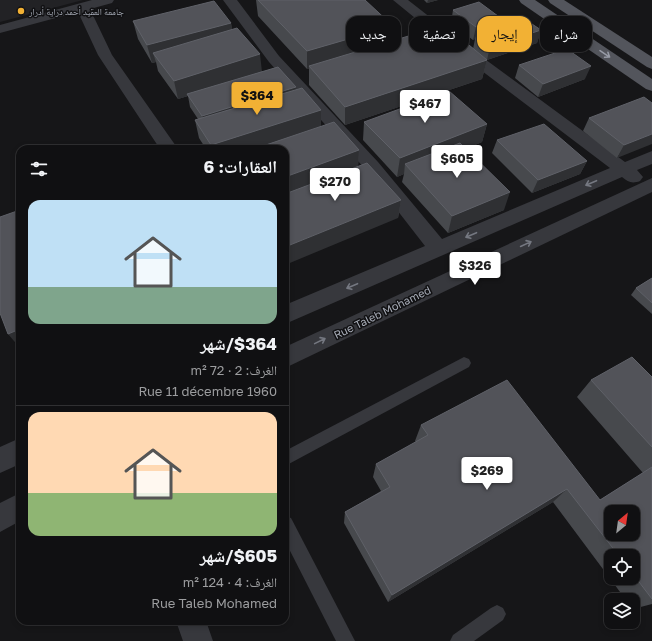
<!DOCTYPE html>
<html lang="ar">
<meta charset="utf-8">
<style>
:root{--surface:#101012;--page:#19191b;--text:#f1f3f6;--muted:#9c9d9f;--line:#303032;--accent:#f2b134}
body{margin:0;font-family:"Golos Text","Noto Naskh Arabic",sans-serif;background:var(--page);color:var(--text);direction:rtl;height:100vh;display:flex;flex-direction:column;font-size:15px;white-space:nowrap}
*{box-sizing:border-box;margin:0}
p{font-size:13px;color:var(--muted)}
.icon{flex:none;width:22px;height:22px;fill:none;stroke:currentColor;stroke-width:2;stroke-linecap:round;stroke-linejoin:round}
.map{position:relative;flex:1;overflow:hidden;direction:ltr}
.drawer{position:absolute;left:16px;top:145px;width:273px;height:480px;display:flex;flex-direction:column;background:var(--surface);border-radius:12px;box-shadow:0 2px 6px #0003,0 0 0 1px var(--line);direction:rtl}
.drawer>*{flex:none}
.banner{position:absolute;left:301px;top:16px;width:291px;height:36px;direction:rtl;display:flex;gap:8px}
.needle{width:26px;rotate:29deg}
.fabs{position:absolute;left:604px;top:505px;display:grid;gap:8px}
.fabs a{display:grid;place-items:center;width:36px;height:36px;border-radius:8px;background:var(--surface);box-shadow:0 2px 6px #0003,0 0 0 1px var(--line);font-size:20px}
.price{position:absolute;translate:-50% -34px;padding:0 9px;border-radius:4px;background:#fff;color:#222;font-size:13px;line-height:26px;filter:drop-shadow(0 1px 2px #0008)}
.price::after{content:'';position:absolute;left:50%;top:24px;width:12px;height:9px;margin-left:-6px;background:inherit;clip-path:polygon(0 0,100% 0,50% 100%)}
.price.active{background:var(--accent);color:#111}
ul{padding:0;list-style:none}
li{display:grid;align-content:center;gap:8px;height:212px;padding:0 12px}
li+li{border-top:1px solid var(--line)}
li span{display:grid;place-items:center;height:124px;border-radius:12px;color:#555}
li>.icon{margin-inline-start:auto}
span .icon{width:72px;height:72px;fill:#fffc;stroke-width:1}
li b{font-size:17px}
h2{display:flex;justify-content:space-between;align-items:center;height:48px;padding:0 12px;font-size:17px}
.chip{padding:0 14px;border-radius:12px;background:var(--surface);box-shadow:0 2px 6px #0003,0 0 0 1px var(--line);font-size:14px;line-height:36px}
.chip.active{background:var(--accent);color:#111}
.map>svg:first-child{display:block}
.built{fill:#222225}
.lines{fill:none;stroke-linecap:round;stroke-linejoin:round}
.lane{fill:#37383d;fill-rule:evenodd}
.street{fill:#37383d;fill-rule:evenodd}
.primary{fill:#53555c;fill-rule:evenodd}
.wall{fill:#47494d;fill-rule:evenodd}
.shaded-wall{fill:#2f3033}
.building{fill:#525359;stroke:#5f6168;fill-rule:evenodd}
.oneway{stroke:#979ba6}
.oneway2{stroke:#757881}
.poi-dot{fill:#f2b134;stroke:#111113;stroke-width:1.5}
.labels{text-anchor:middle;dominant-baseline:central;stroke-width:3;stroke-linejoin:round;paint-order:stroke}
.far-poi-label{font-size:9px;fill:#a8adb8;stroke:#111113;text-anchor:start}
.street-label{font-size:11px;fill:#a8adb8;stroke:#111113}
</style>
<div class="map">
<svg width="652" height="641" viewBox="0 0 652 641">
<rect width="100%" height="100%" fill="#161618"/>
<path class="built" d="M0,0H83L0,22Z"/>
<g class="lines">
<g class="lane">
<path d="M464,357L469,359L471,363L469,367L285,466V451Z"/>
<path d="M285,516L291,518L355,641H336L285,541Z"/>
<path d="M497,605L503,608L506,614L503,620L474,641H450L453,635L491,608Z"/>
</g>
<g class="street">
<path d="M92,0H114L112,3L90,9L112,55L178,149H160L98,55L78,12L0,33V25Z"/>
<path d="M223,0H237L279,56L378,162L442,239L610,168L453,49L393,0H408L463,43L625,162L652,151V164L637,170L643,177L640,181C632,184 628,182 622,177L285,324V305L425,246L366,170L269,62Z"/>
<path d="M652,178V192L285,368V347Z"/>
<path d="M20,438V464L0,473V447Z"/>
<path d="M20,493V521L0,532V503Z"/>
<path d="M176,621H206L213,641H183Z"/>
</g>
<g class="primary">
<path d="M519,0H535L652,79V91L646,89L521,3Z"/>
<path d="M548,0H564L652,57V69L647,67L550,3Z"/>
</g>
</g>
<g class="wall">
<path d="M256,0H365L392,41L473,49L475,39L473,40L451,23L453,10L500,28L541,30L537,43L487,60L482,79L345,125L309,85V69H307L258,16Z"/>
<path d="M424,0H438L427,3Z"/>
<path d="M133,21L231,23L232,30L262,72L296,89L321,110V126L359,150L358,166L401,200L398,218L285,149H206L199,138L195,120L198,119L190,107L188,96L178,99L158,71L156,62L152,63L138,39Z"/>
<path d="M519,65L585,79L538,97L515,78Z"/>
<path d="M652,103L617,158L583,131L589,118Z"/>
<path d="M364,122L487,124L482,142L466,149L504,210L448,233L402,182L404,174L397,177L363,140Z"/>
<path d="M497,140L587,161L580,174L532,193L492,153Z"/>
<path d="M652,278V314L631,295L636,288Z"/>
<path d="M652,377V604L633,609V600H626L553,502L388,602L344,523L345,512L381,491L373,477L376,464L416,442L415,441L421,425L600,500L643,473L577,397L591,380ZM611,556H633V578H611Z"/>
</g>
<g class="shaded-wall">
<path d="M428,0H438L427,3Z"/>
<path d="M502,19L499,32L476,36L475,39L473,40L476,27Z"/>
<path d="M231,23L234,42L153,53L156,62L152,63L147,45Z"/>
<path d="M393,26L392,44L309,66V69H307V51Z"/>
<path d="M541,30L537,43L487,60L490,47Z"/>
<path d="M260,54L262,72L187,94L188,96L178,99L174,81Z"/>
<path d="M487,60L482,79L345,125V107Z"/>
<path d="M591,66L585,79L538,97L543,84Z"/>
<path d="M296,87L297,100L205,129L202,116Z"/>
<path d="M321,110V129L259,149H212L211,145Z"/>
<path d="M487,124L482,142L412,171L405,164L404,174L397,177L400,158Z"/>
<path d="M652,134V144L617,158L624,145Z"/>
<path d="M359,150L358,169L285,196V177Z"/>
<path d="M587,161L580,174L532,193L538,180Z"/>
<path d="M510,192L504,210L448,233L452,216Z"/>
<path d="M401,200L398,218L285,265V247Z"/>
<path d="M20,329V348L8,334Z"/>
<path d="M567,489L553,502L388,602L392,595Z"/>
</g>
<g class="building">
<path d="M258,0H365L393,26L307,51Z"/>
<path d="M214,1L231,23L147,45L133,21Z"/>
<path d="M479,2L502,19L476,27L453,10Z"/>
<path d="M526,20L541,30L490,47L476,36Z"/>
<path d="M445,25L487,60L345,107L309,66Z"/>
<path d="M237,28L260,54L174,81L153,53Z"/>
<path d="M567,49L591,66L543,84L519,65Z"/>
<path d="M278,67L296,87L202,116L187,94Z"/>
<path d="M302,88L321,110L211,145L195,120Z"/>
<path d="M449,91L487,124L400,158L364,122Z"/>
<path d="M644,97L652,103V134L624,145L589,118Z"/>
<path d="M334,122L359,150L285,177V149H254Z"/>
<path d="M544,124L587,161L538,180L497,140Z"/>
<path d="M460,143L510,192L452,216L405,164Z"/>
<path d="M367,163L401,200L285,247V194Z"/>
<path d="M20,210V329L8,334L0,313V217Z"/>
<path d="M652,278V303L636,288Z"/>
<path d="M632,357L652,377V447L591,380Z"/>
<path d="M507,380L600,500L652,467V599L633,574V556H619L567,489L392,595L345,512L390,487L376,464L428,435L421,425ZM611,512H633V534H611Z"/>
</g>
<defs><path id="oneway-shaft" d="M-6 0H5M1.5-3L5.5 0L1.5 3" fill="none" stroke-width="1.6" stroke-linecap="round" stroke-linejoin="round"/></defs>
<use class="oneway" href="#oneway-shaft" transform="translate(605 54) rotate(34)"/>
<g class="oneway2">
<use href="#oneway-shaft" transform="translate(591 183) rotate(157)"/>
<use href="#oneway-shaft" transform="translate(471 235) rotate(157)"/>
<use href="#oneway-shaft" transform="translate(526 244) rotate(-25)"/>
<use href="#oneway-shaft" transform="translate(352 286) rotate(157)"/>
<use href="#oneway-shaft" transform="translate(320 341) rotate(-26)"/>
</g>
<circle class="poi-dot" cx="21" cy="11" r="4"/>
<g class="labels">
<g class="far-poi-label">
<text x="29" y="11">جامعة العقيد أحمد دراية أدرار</text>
</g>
<g class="street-label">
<text transform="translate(382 312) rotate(-26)">Rue Taleb Mohamed</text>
</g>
</g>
</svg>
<div class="fabs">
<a><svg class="needle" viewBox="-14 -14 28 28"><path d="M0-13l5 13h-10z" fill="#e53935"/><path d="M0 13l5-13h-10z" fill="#9c9d9f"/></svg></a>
<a><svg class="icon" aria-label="locate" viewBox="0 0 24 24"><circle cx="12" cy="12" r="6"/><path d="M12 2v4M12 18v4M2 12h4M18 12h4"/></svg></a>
<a><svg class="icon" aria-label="layers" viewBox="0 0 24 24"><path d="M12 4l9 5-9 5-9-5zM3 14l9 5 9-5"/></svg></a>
</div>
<b class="price active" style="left:257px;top:116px">$364</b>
<b class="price" style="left:425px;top:124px">$467</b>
<b class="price" style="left:457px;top:179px">$605</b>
<b class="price" style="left:335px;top:202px">$270</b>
<b class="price" style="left:475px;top:286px">$326</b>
<b class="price" style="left:487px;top:491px">$269</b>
<div class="banner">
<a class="chip">شراء</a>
<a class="chip active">إيجار</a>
<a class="chip">تصفية</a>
<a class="chip">جديد</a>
</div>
<section class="drawer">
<h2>العقارات: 6<svg class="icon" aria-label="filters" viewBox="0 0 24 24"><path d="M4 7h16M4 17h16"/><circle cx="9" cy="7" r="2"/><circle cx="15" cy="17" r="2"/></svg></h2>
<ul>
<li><span style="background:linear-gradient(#bfe0f5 70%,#7fa58c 0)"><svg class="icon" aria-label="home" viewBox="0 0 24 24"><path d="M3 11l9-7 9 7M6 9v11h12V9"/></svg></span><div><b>$364/شهر</b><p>الغرف: 2 · 72 m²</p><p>Rue 11 décembre 1960</p></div></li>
<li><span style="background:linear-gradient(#ffd9b3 65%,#8fb573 0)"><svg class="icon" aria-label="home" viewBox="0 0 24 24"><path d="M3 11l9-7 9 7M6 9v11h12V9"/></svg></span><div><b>$605/شهر</b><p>الغرف: 4 · 124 m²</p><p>Rue Taleb Mohamed</p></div></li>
</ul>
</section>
</div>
